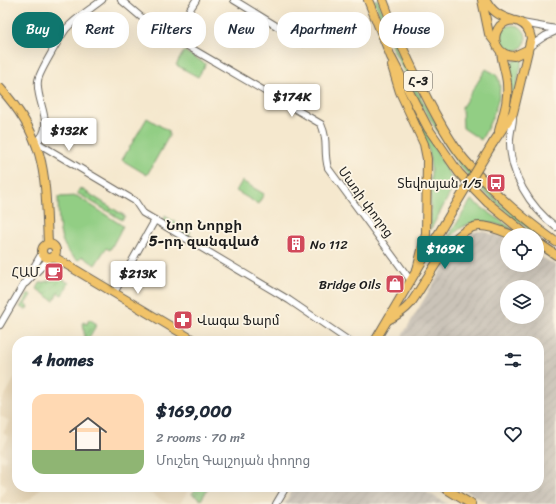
<!DOCTYPE html>
<meta charset="utf-8">
<style>
:root{--surface:#fff;--page:#f6f6f7;--text:#1f2937;--muted:#747a83;--line:#e0e1e3;--accent:#0f766e}
body{margin:0;font-family:Sriracha,"Noto Sans Armenian",sans-serif;background:var(--page);color:var(--text);height:100vh;display:flex;flex-direction:column;font-size:15px;white-space:nowrap}
*{box-sizing:border-box;margin:0}
p{font-size:13px;color:var(--muted)}
.icon{flex:none;width:22px;height:22px;fill:none;stroke:currentColor;stroke-width:2;stroke-linecap:round;stroke-linejoin:round}
.map{position:relative;flex:1;overflow:hidden}
.drawer{position:absolute;left:12px;top:336px;width:532px;height:156px;display:flex;flex-direction:column;background:var(--surface);border-radius:16px;box-shadow:0 4px 16px #0002}
.drawer>*{flex:none}
.guide{position:absolute;left:12px;top:12px;width:532px;height:36px;display:flex;gap:8px}
.buttons{position:absolute;left:500px;top:228px;display:grid;gap:8px}
.buttons a{display:grid;place-items:center;width:44px;height:44px;border-radius:50%;background:var(--surface);box-shadow:0 4px 16px #0002;font-size:20px}
.price{position:absolute;translate:-50% -34px;padding:0 9px;border-radius:4px;background:#fff;color:#222;font-size:13px;line-height:26px;filter:drop-shadow(0 1px 2px #0008)}
.price::after{content:'';position:absolute;left:50%;top:24px;width:12px;height:9px;margin-left:-6px;background:inherit;clip-path:polygon(0 0,100% 0,50% 100%)}
.price.selected{background:var(--accent);color:#fff}
ul{padding:0;list-style:none}
li{display:flex;align-items:center;gap:12px;height:100px;padding:0 20px}
li+li{border-top:1px solid var(--line)}
li span{display:grid;place-items:center;flex:none;width:112px;height:80px;border-radius:12px;color:#555}
li>.icon{margin-inline-start:auto}
span .icon{width:48px;height:48px;fill:#fffc;stroke-width:1}
li b{font-size:17px}
h2{display:flex;justify-content:space-between;align-items:center;height:48px;padding:0 20px;font-size:17px}
.pill{padding:0 14px;border-radius:16px;background:var(--surface);box-shadow:0 4px 16px #0002;font-size:14px;line-height:36px}
.pill.selected{background:var(--accent);color:#fff}
.map>svg:first-child{display:block}
.built{fill:#ead9ba}
.industrial{fill:url(#industrial-furrows);fill-rule:evenodd}
.green{fill:#92ce84;stroke:#577550}
.garden{fill:url(#garden-furrows);stroke:#577550}
.lines{fill:none;stroke-linecap:round;stroke-linejoin:round}
.minor-casing{stroke:#68635a;stroke-width:8}
.major-casing{stroke:#68635a;stroke-width:10}
.minor{stroke:#fff;stroke-width:6}
.major{stroke:#f1c369;stroke-width:8}
.major-bridge-casing{stroke:#68635a;stroke-width:10;stroke-linecap:butt}
.major-bridge{stroke:#f1c369;stroke-width:8}
.labels{text-anchor:middle;dominant-baseline:central;stroke-width:3.5;stroke-linejoin:round;paint-order:stroke}
.shield{fill:#fcf5e5;stroke:#5f5d58;stroke-width:1}
.shield-label{font-size:12px;font-weight:bold;fill:#1c1c1c}
.poi-label{font-size:13px;fill:#1c1c1c;stroke:#fcf5e5;text-anchor:end}
.street-label{font-size:13px;fill:#1c1c1c;stroke:#fcf5e5}
.neighbourhood-label{font-size:14px;font-weight:bold;fill:#1c1c1c;stroke:#fcf5e5}
</style>
<div class="map">
<svg width="556" height="504" viewBox="0 0 556 504">
<defs>
<pattern id="industrial-furrows" width="10" height="10" patternUnits="userSpaceOnUse"><rect width="10" height="10" fill="#cac3b8"/><path d="M-1 1l2-2M0 10L10 0M9 11l2-2" fill="none" stroke="#ada79e"/></pattern>
<pattern id="garden-furrows" width="10" height="10" patternUnits="userSpaceOnUse"><rect width="10" height="10" fill="#92ce84"/><path d="M-1 1l2-2M0 10L10 0M9 11l2-2" fill="none" stroke="#7db071"/></pattern>
</defs>
<rect width="100%" height="100%" fill="#fcf5e5"/>
<filter id="ink" filterUnits="userSpaceOnUse"><feTurbulence type="fractalNoise" baseFrequency=".025" numOctaves="2"/><feDisplacementMap in="SourceGraphic" scale="8" xChannelSelector="R" yChannelSelector="G"/><feConvolveMatrix kernelMatrix="1 2 1 2 8 2 1 2 1" color-interpolation-filters="sRGB"/></filter>
<filter id="wash" filterUnits="userSpaceOnUse"><feTurbulence type="fractalNoise" baseFrequency=".012" numOctaves="4" result="noise"/><feDisplacementMap in="SourceGraphic" scale="16" xChannelSelector="R" yChannelSelector="G"/><feGaussianBlur stdDeviation="0.9" result="paint"/><feColorMatrix in="noise" values="0 0 0 0 0 0 0 0 0 0 0 0 0 0 0 0 0 1.4 0 .05"/><feComposite in="paint" operator="in"/></filter>
<g filter="url(#wash)">
<rect width="100%" height="100%" fill="#f5e8ce"/>
<g class="built">
<path d="M17,374V487H42L30,499L19,504H0V498L7,486L1,482L0,484V460L4,462L7,457L0,452L9,437L3,433L10,421L0,416V404Z"/>
<path d="M138,487H190L180,504H169Z"/>
</g>
<g class="industrial">
<path d="M483,231L507,239V265H537V255L556,265V504H489L460,487H539V341H399L452,253L472,232ZM507,287H537V317H507Z"/>
<path d="M295,487H417L448,504H284Z"/>
</g>
<g class="green">
<path d="M374,0H378L397,50L420,96L459,160L497,200L541,235V238L511,216L482,190L457,163L417,98L394,51Z"/>
<circle cx="513" cy="38" r="13"/>
<path d="M184,51L206,64L198,77L176,65Z"/>
<path d="M523,57L514,97L511,99L510,76L507,64Z"/>
<path d="M486,69C489,71 495,73 497,76C507,90 488,128 481,140L463,128L462,107Z"/>
<path d="M401,88L455,184L430,231L431,170L429,151Z"/>
<path d="M147,118L169,131V136L147,175L122,160Z"/>
<path d="M242,181L264,194L258,204L236,191Z"/>
<path d="M77,196L123,226L110,250L106,248L95,265L82,256L78,260C56,246 59,220 58,197Z"/>
<path d="M471,200L517,232C483,217 466,216 443,246Z"/>
<path d="M165,216L191,232L188,237L162,221Z"/>
</g>
<g class="garden">
<path d="M80,188L125,216L122,220L77,193Z"/>
<path d="M60,278L69,283L62,295L58,293L54,301L37,289L40,283Z"/>
<path d="M29,293L31,295L25,304L28,307L26,310L20,307Z"/>
<path d="M89,319L97,324L87,341H85L83,322L87,324Z"/>
<path d="M197,487H209L201,500L192,494Z"/>
</g>
</g>
<g filter="url(#ink)">
<g class="lines">
<g class="minor-casing">
<g id="minor">
<path d="M102,0C91,9 75,18 66,29C61,36 38,74 38,81C35,101 57,127 36,142L135,201L143,213L289,300L349,341"/>
<path d="M121,0L141,17L172,37L321,124C329,142 323,150 328,168L411,281"/>
<path d="M234,0L304,43"/>
<path d="M522,23L556,29"/>
<path d="M172,37L196,0"/>
<path d="M529,47L545,36L556,31"/>
<path d="M513,113C514,123 510,131 510,140C509,174 530,207 556,227"/>
<path d="M26,283L49,259"/>
<path d="M114,293L155,220"/>
<path d="M0,325L42,253"/>
<path d="M276,504L286,487"/>
</g>
</g>
<g class="major-casing">
<g id="major">
<path d="M368,0L391,57L428,128L459,173L488,203L527,235"/>
<path d="M383,0C396,35 412,69 429,102C439,121 450,142 464,159C491,191 522,218 556,242"/>
<path d="M482,0L489,34L495,42"/>
<path d="M486,0C492,12 500,16 512,20"/>
<path d="M392,66L400,92L424,144L427,159L426,234L417,270"/>
<path d="M0,88C48,140 45,178 48,244"/>
<path d="M499,131C503,115 509,100 507,83C506,72 502,63 501,52"/>
<path d="M493,143L513,113L531,38C528,22 512,15 500,26C490,39 497,55 514,56L527,50"/>
<path d="M537,242L556,255"/>
<circle cx="49" cy="251" r="7"/>
<path d="M54,257L195,341"/>
<path d="M388,320C396,316 404,311 410,304C426,284 451,226 480,226C491,226 502,231 512,235"/>
<path d="M375,341L434,241"/>
<path d="M443,487L471,504"/>
</g>
</g>
<use href="#minor" class="minor"/>
<use href="#major" class="major"/>
<g class="major-bridge-casing">
<path id="major-bridge" d="M434,241L493,143"/>
</g>
<use href="#major-bridge" class="major-bridge"/>
</g>
</g>
<defs>
<g id="bus-square" transform="scale(1)"><rect x="-9" y="-9" width="18" height="18" rx="4" fill="#d1495b" stroke="#fcf5e5"/><path d="M-5-6H5V4H4V6H2V4H-2V6H-4V4H-5ZM-3.5-4V0h7V-4ZM-3.5 1.2v1.5H-2V1.2ZM2 1.2v1.5H3.5V1.2Z" fill="#fff"/></g>
<g id="building-square" transform="scale(1)"><rect x="-9" y="-9" width="18" height="18" rx="4" fill="#d1495b" stroke="#fcf5e5"/><path d="M-4-6H4V6H1V3H-1V6H-4ZM-2.5-4.3h1.7v1.8h-1.7ZM.8-4.3h1.7v1.8H.8ZM-2.5-1h1.7V.8h-1.7ZM.8-1h1.7V.8H.8Z" fill="#fff"/></g>
<g id="cafe-square" transform="scale(1)"><rect x="-9" y="-9" width="18" height="18" rx="4" fill="#d1495b" stroke="#fcf5e5"/><path d="M-5.5-4.5H6V0H3Q3 3.5 0 3.5H-2.5Q-5.5 3.5-5.5 0ZM3-3.2v2h1.7v-2ZM-6 4.5H4V6H-6Z" fill="#fff"/></g>
<g id="shop-square" transform="scale(1)"><rect x="-9" y="-9" width="18" height="18" rx="4" fill="#d1495b" stroke="#fcf5e5"/><path d="M-5-2.5h2.3a2.7 3.5 0 0 1 5.4 0H5L5.5 6h-11ZM-1.5-2.5h3a1.5 2.3 0 0 0-3 0Z" fill="#fff"/></g>
<g id="pharmacy-square" transform="scale(1)"><rect x="-9" y="-9" width="18" height="18" rx="4" fill="#d1495b" stroke="#fcf5e5"/><path d="M-2-6h4v4h4v4h-4v4h-4v-4h-4v-4h4Z" fill="#fff"/></g>
</defs>
<g fill-rule="evenodd">
<use href="#bus-square" x="496" y="183"/>
<use href="#building-square" x="296" y="244"/>
<use href="#cafe-square" x="54" y="272"/>
<use href="#shop-square" x="395" y="284"/>
<use href="#pharmacy-square" x="183" y="320"/>
</g>
<g class="labels">
<rect class="shield" x="404" y="71" width="28" height="20" rx="3"/>
<g class="shield-label">
<text x="418" y="81">Հ-3</text>
</g>
<g class="poi-label">
<text x="482" y="183">Տեվոսյան 1/5</text>
<text x="310" y="244" text-anchor="start">No 112</text>
<text x="40" y="272">ՀԱՄ</text>
<text x="381" y="284">Bridge Oils</text>
<text x="197" y="320" text-anchor="start">Վագա Ֆարմ</text>
</g>
<g class="street-label">
<text transform="translate(366 202) rotate(54)">Մառի փողոց</text>
</g>
<g class="neighbourhood-label">
<text x="204" y="225">Նոր Նորքի<tspan x="204" dy="16">5-րդ զանգված</tspan></text>
</g>
</g>
</svg>
<div class="buttons">
<a><svg class="icon" aria-label="locate" viewBox="0 0 24 24"><circle cx="12" cy="12" r="6"/><path d="M12 2v4M12 18v4M2 12h4M18 12h4"/></svg></a>
<a><svg class="icon" aria-label="layers" viewBox="0 0 24 24"><path d="M12 4l9 5-9 5-9-5zM3 14l9 5 9-5"/></svg></a>
</div>
<b class="price" style="left:292px;top:118px">$174K</b>
<b class="price" style="left:69px;top:152px">$132K</b>
<b class="price selected" style="left:445px;top:270px">$169K</b>
<b class="price" style="left:138px;top:295px">$213K</b>
<div class="guide">
<a class="pill selected">Buy</a>
<a class="pill">Rent</a>
<a class="pill">Filters</a>
<a class="pill">New</a>
<a class="pill">Apartment</a>
<a class="pill">House</a>
</div>
<section class="drawer">
<h2>4 homes<svg class="icon" aria-label="filters" viewBox="0 0 24 24"><path d="M4 7h16M4 17h16"/><circle cx="9" cy="7" r="2"/><circle cx="15" cy="17" r="2"/></svg></h2>
<ul>
<li><span style="background:linear-gradient(#ffd9b3 70%,#8fb573 0)"><svg class="icon" aria-label="home" viewBox="0 0 24 24"><path d="M3 11l9-7 9 7M6 9v11h12V9"/></svg></span><div><b>$169,000</b><p>2 rooms · 70 m²</p><p>Մուշեղ Գալշոյան փողոց</p></div><svg class="icon" aria-label="heart" viewBox="0 0 24 24"><path d="M12 20l-8-8c-3-5 5-10 8-4 3-6 11-1 8 4z"/></svg></li>
</ul>
</section>
</div>
